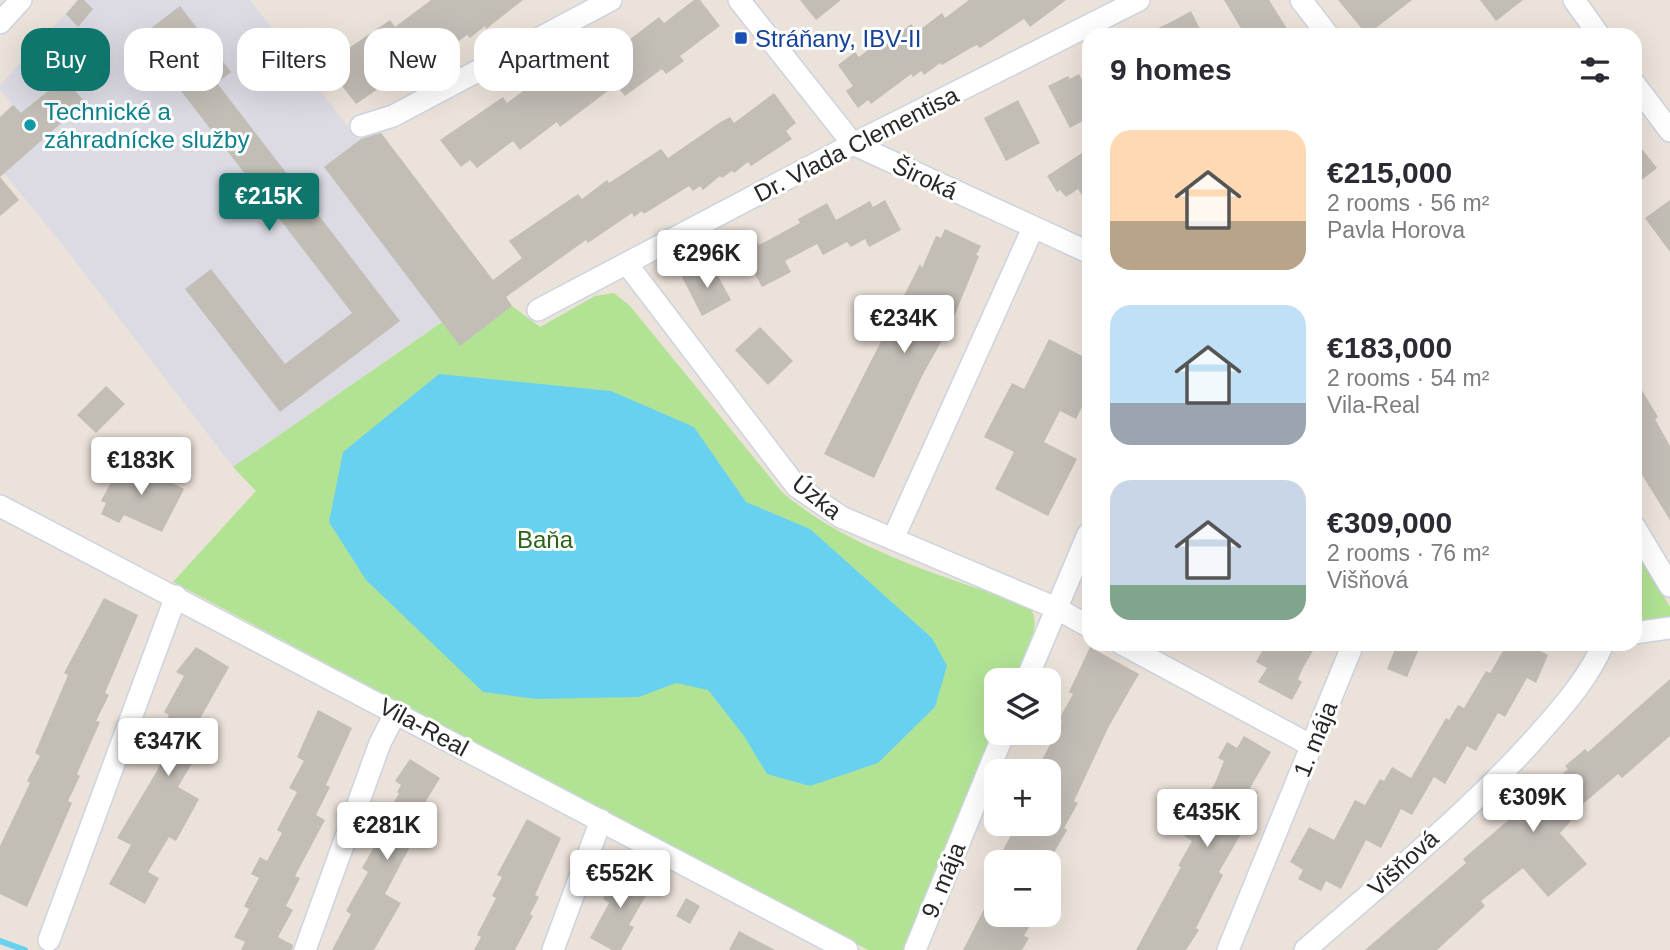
<!DOCTYPE html>
<meta charset="utf-8">
<style>
:root{--surface:#fff;--page:#f7f7f7;--text:#2b2b33;--muted:#7c7c81;--accent:#0f766e}
body{margin:0;font-family:Helvetica,sans-serif;background:var(--page);color:var(--text);height:100vh;display:flex;flex-direction:column;font-size:26px;white-space:nowrap}
*{box-sizing:border-box;margin:0}
p{font-size:23px;color:var(--muted)}
.icon{flex:none;width:38px;height:38px;fill:none;stroke:currentColor;stroke-width:2;stroke-linecap:round;stroke-linejoin:round}
.map{position:relative;flex:1;overflow:hidden}
.drawer{position:absolute;left:1082px;top:28px;width:560px;height:623px;display:flex;flex-direction:column;background:var(--surface);border-radius:21px;box-shadow:0 7px 28px #0002}
.drawer>*{flex:none}
.hud{position:absolute;left:21px;top:28px;width:665px;height:63px;display:flex;gap:14px}
.controls{position:absolute;left:984px;top:668px;display:grid;gap:14px}
.controls a{display:grid;place-items:center;width:77px;height:77px;border-radius:14px;background:var(--surface);box-shadow:0 7px 28px #0002;font-size:35px}
.price{position:absolute;translate:-50% -60px;padding:0 16px;border-radius:7px;background:#fff;color:#222;font-size:23px;line-height:46px;filter:drop-shadow(0 2px 4px #0008)}
.price::after{content:'';position:absolute;left:50%;top:42px;width:21px;height:16px;margin-left:-10px;background:inherit;clip-path:polygon(0 0,100% 0,50% 100%)}
.price.selected{background:var(--accent);color:#fff}
ul{padding:0;list-style:none}
li{display:flex;align-items:center;gap:21px;height:175px;padding:0 28px}
li span{display:grid;place-items:center;flex:none;width:196px;height:140px;border-radius:21px;color:#555}
li>.icon{margin-inline-start:auto}
span .icon{width:84px;height:84px;fill:#fffc;stroke-width:1}
li b{font-size:30px}
h2{display:flex;justify-content:space-between;align-items:center;height:84px;padding:0 28px;font-size:30px}
.pill{padding:0 24px;border-radius:21px;background:var(--surface);box-shadow:0 7px 28px #0002;font-size:24px;line-height:63px}
.pill.selected{background:var(--accent);color:#fff}
.map>svg:first-child{display:block}
.industrial{fill:#dcdae3}
.green{fill:#b2e394}
.water{fill:#69d1f0}
.lines{fill:none;stroke-linecap:round;stroke-linejoin:round}
.stream{stroke:#69d1f0;stroke-width:6}
.building{fill:#c2bdb5}
.minor-casing{stroke:#ced3e1;stroke-width:24}
.minor{stroke:#fff;stroke-width:21}
.transit-dot{fill:#1a4fb4;stroke:#fff;stroke-width:2.5}
.culture-dot{fill:#0f9aa8;stroke:#fff;stroke-width:2.5}
.labels{text-anchor:middle;dominant-baseline:central;stroke-width:6;stroke-linejoin:round;paint-order:stroke}
.transit-label{font-size:24px;fill:#164399;stroke:#fff;text-anchor:start}
.culture-label{font-size:24px;fill:#0d838f;stroke:#fff;text-anchor:start}
.street-label{font-size:24px;fill:#282828;stroke:#fff}
.park-label{font-size:24px;fill:#2b6518;stroke:#fff}
</style>
<div class="map">
<svg width="1670" height="950" viewBox="0 0 1670 950">
<rect width="100%" height="100%" fill="#ebe2d9"/>
<path class="industrial" d="M78,0H250L358,140L377,127L512,306L460,346L441,322L233,467L66,249L0,168V117L13,105L0,90V85Z"/>
<g class="green">
<path d="M614,293L630,306L782,492C850,550 944,577 1028,605C1046,625 1023,659 1014,681H996V725L904,950H868L173,582L256,491L233,467L442,322L460,345L512,306L540,327L595,296Z"/>
<path d="M1635,548L1670,607V617L1635,622Z"/>
</g>
<path class="water" d="M439,374L611,391L694,427L746,502L810,529L932,638L947,666L935,707L878,763L810,786L767,774L744,736L708,690L676,683L639,697L536,699L483,692L366,580L329,522L343,452Z"/>
<g class="lines">
<path class="stream" d="M0,941L25,950"/>
</g>
<g class="building">
<path d="M78,0H84L93,9L78,27L66,14Z"/>
<path d="M431,0H523L486,29L485,26L470,38L467,35L433,60L429,54L356,104L332,73L342,65L336,57L390,20L395,27Z"/>
<path d="M694,0H700L720,26L680,56L684,61L666,74L662,69L625,96L616,85L560,127L557,122L520,150L513,141L477,168L470,160L461,167L440,140L503,97L507,103L542,77L546,82L580,56L587,64L621,38L625,43L659,17L664,23Z"/>
<path d="M800,0H841L816,20Z"/>
<path d="M969,0H1066L1030,27L1024,19L980,48L977,45L969,49L942,65L940,63L924,75L921,71L913,77L911,74L871,104L868,100L858,108L846,91L853,86L838,65L855,52L859,57L883,38L887,43L911,24L917,32L942,13L945,18Z"/>
<path d="M1224,0H1269L1291,35H1245Z"/>
<path d="M1338,0H1412L1367,35Z"/>
<path d="M1480,0H1523L1496,21Z"/>
<path d="M180,6L231,72L217,83L400,321L280,412L185,289L211,269L285,364L352,313L161,65L168,60L146,32Z"/>
<path d="M1191,11L1203,35H1144L1175,20Z"/>
<path d="M1079,74L1088,92V118L1070,128L1048,86L1068,76L1070,79Z"/>
<path d="M64,78L85,102L0,177L19,200L0,216V117L13,105L21,113Z"/>
<path d="M774,93L796,123L786,131L792,139L751,166L748,162L734,173L732,171L722,178L720,176L703,190L700,186L693,191L689,186L644,214L642,211L634,217L632,213L588,243L586,240L506,297L512,306L460,346L324,167L361,139L381,133L493,280L522,258L509,241L578,194L582,199L607,180L609,183L661,149L668,158L719,123L730,117L734,123Z"/>
<path d="M1018,100L1040,143L1006,161L984,118Z"/>
<path d="M1634,139L1657,168L1634,186Z"/>
<path d="M1088,149V205L1078,189L1066,197L1060,190L1057,192L1047,176Z"/>
<path d="M885,200L901,230L869,247L865,239L851,247L847,242L823,255L817,244L785,261L791,272L762,287L740,247L756,239L759,245L800,223L798,219L827,203L836,220L870,201L873,207Z"/>
<path d="M1670,200V252L1645,218Z"/>
<path d="M945,229L981,246L976,255L979,256L951,324L922,376L874,478L824,454L920,264L922,268L936,236L941,238Z"/>
<path d="M713,267L731,300L702,316L682,277L697,270L699,274Z"/>
<path d="M760,327L793,361L768,385L735,350Z"/>
<path d="M1049,339L1088,359V395L1076,419L1060,411L1044,442L1077,459L1048,516L995,489L1014,452L984,437L1012,383L1024,389Z"/>
<path d="M1634,377L1658,417L1655,419L1670,446V520L1634,462Z"/>
<path d="M106,386L125,404L96,433L77,415Z"/>
<path d="M124,458L184,489L162,532L124,515L119,523L101,514L106,503L101,501Z"/>
<path d="M104,598L138,615L105,693L109,695L96,721L100,722L77,774L80,776L68,801L72,803L27,907L0,894V846L30,783L27,781L40,756L35,753L68,675L64,673Z"/>
<path d="M1266,644H1317L1304,666L1298,679L1302,682L1292,700L1258,682L1267,668L1256,662Z"/>
<path d="M1397,644H1421L1407,677L1387,669Z"/>
<path d="M1507,644H1528L1548,655L1536,683L1527,678L1505,717L1498,713L1476,751L1467,746L1445,784L1434,777L1412,815L1401,809L1381,848L1366,840L1341,889L1326,881L1321,891L1298,879L1303,870L1290,862L1309,827L1334,840L1355,800L1365,805L1380,779L1384,781L1392,767L1411,778L1446,718L1449,720L1458,705L1464,708L1486,671L1490,673Z"/>
<path d="M196,647L229,667L187,742L200,750L178,787L199,799L176,841L169,837L148,872L159,878L145,904L109,884L131,845L117,838L161,764L146,755L169,715L164,712L184,676L176,672Z"/>
<path d="M1090,647L1139,674L1109,726L1074,801L1078,803L1064,828L1067,830L1048,863H1000L1006,851L1003,850L1017,824H1048V772L1037,770L1062,721L1059,719L1073,694L1069,692Z"/>
<path d="M1670,679V736L1622,778L1618,774L1576,810L1578,813L1560,833L1587,864L1548,897L1523,868L1481,901L1485,906L1437,950H1365L1466,863L1463,859L1568,769L1565,766L1585,749L1588,752Z"/>
<path d="M318,710L352,728L326,785L330,787L316,815L325,820L295,876L300,878L286,906L293,910L278,937L293,945L292,950H241L245,942L234,937L249,909L244,906L259,878L251,874L260,857L267,861L282,833L277,830L297,792L289,788L304,761L297,757Z"/>
<path d="M1244,736L1271,752L1250,788L1258,792L1238,832L1241,834L1219,872L1223,875L1196,928L1199,930L1186,950H1136L1181,867L1178,866L1192,841L1184,836L1215,783L1224,761L1218,758L1227,742L1237,748Z"/>
<path d="M410,759L440,778L418,814L425,818L385,894L401,903L374,950H332L351,914L346,911L368,872L362,868L386,826L382,824L399,793L397,792L401,785L395,781Z"/>
<path d="M527,819L561,838L535,895L539,897L530,914L533,916L515,950H474L481,937L477,935L496,898L492,896L502,877L497,875Z"/>
<path d="M618,867L651,887L629,925L634,927L621,950H612L590,938L609,903L603,899L605,895L603,893Z"/>
<path d="M996,886V915H1036L1024,936L1029,938L1022,950H963Z"/>
<path d="M686,898L700,906L690,924L676,916Z"/>
<path d="M739,931L775,950H729Z"/>
</g>
<g class="lines">
<g class="minor-casing">
<g id="minor">
<path d="M739,0L853,144L1088,252"/>
<path d="M1301,0L1328,35"/>
<path d="M1574,0L1599,35"/>
<path d="M0,23L21,0"/>
<path d="M1634,83L1670,131"/>
<path d="M361,126L393,116L611,0"/>
<path d="M627,264L796,486L841,517L1056,608L1088,626"/>
<path d="M538,310L853,144L1139,0"/>
<path d="M0,506L847,950"/>
<path d="M1634,526L1670,586"/>
<path d="M893,539L1033,228"/>
<path d="M1634,633L1670,628"/>
<path d="M1122,644L1312,746"/>
<path d="M1026,681L1088,534"/>
<path d="M49,940L176,596"/>
<path d="M305,950L380,743L396,712"/>
<path d="M553,950L601,820"/>
<path d="M915,950L1004,733"/>
<path d="M1228,950L1353,644"/>
<path d="M1305,950C1387,878 1474,809 1545,727C1567,702 1590,675 1603,644"/>
</g>
</g>
<use href="#minor" class="minor"/>
</g>
<rect class="transit-dot" x="734" y="31" width="14" height="14" rx="3.5"/>
<circle class="culture-dot" cx="30" cy="125" r="7"/>
<g class="labels">
<g class="transit-label">
<text x="755" y="38">Stráňany, IBV-II</text>
</g>
<g class="culture-label">
<text x="44" y="111">Technické a<tspan x="44" dy="28">záhradnícke služby</tspan></text>
</g>
<g class="street-label">
<text transform="translate(856 144) rotate(-27)">Dr. Vlada Clementisa</text>
<text transform="translate(925 178) rotate(25)">Široká</text>
<text transform="translate(817 497) rotate(38)">Úzka</text>
<text transform="translate(424 727) rotate(28)">Vila-Real</text>
<text transform="translate(1315 739) rotate(-68)">1. mája</text>
<text transform="translate(1403 863) rotate(-42)">Višňová</text>
<text transform="translate(943 880) rotate(-68)">9. mája</text>
</g>
<g class="park-label">
<text x="545" y="539">Baňa</text>
</g>
</g>
</svg>
<div class="controls">
<a><svg class="icon" aria-label="layers" viewBox="0 0 24 24"><path d="M12 4l9 5-9 5-9-5zM3 14l9 5 9-5"/></svg></a>
<a>+</a>
<a>−</a>
</div>
<b class="price selected" style="left:269px;top:233px">€215K</b>
<b class="price" style="left:707px;top:290px">€296K</b>
<b class="price" style="left:904px;top:355px">€234K</b>
<b class="price" style="left:141px;top:497px">€183K</b>
<b class="price" style="left:168px;top:778px">€347K</b>
<b class="price" style="left:1533px;top:834px">€309K</b>
<b class="price" style="left:1207px;top:849px">€435K</b>
<b class="price" style="left:387px;top:862px">€281K</b>
<b class="price" style="left:620px;top:910px">€552K</b>
<div class="hud">
<a class="pill selected">Buy</a>
<a class="pill">Rent</a>
<a class="pill">Filters</a>
<a class="pill">New</a>
<a class="pill">Apartment</a>
</div>
<section class="drawer">
<h2>9 homes<svg class="icon" aria-label="filters" viewBox="0 0 24 24"><path d="M4 7h16M4 17h16"/><circle cx="9" cy="7" r="2"/><circle cx="15" cy="17" r="2"/></svg></h2>
<ul>
<li><span style="background:linear-gradient(#ffd9b3 65%,#b9a48a 0)"><svg class="icon" aria-label="home" viewBox="0 0 24 24"><path d="M3 11l9-7 9 7M6 9v11h12V9"/></svg></span><div><b>€215,000</b><p>2 rooms · 56 m²</p><p>Pavla Horova</p></div></li>
<li><span style="background:linear-gradient(#bfe0f5 70%,#9aa5b1 0)"><svg class="icon" aria-label="home" viewBox="0 0 24 24"><path d="M3 11l9-7 9 7M6 9v11h12V9"/></svg></span><div><b>€183,000</b><p>2 rooms · 54 m²</p><p>Vila-Real</p></div></li>
<li><span style="background:linear-gradient(#c9d6e8 75%,#7fa58c 0)"><svg class="icon" aria-label="home" viewBox="0 0 24 24"><path d="M3 11l9-7 9 7M6 9v11h12V9"/></svg></span><div><b>€309,000</b><p>2 rooms · 76 m²</p><p>Višňová</p></div></li>
</ul>
</section>
</div>
